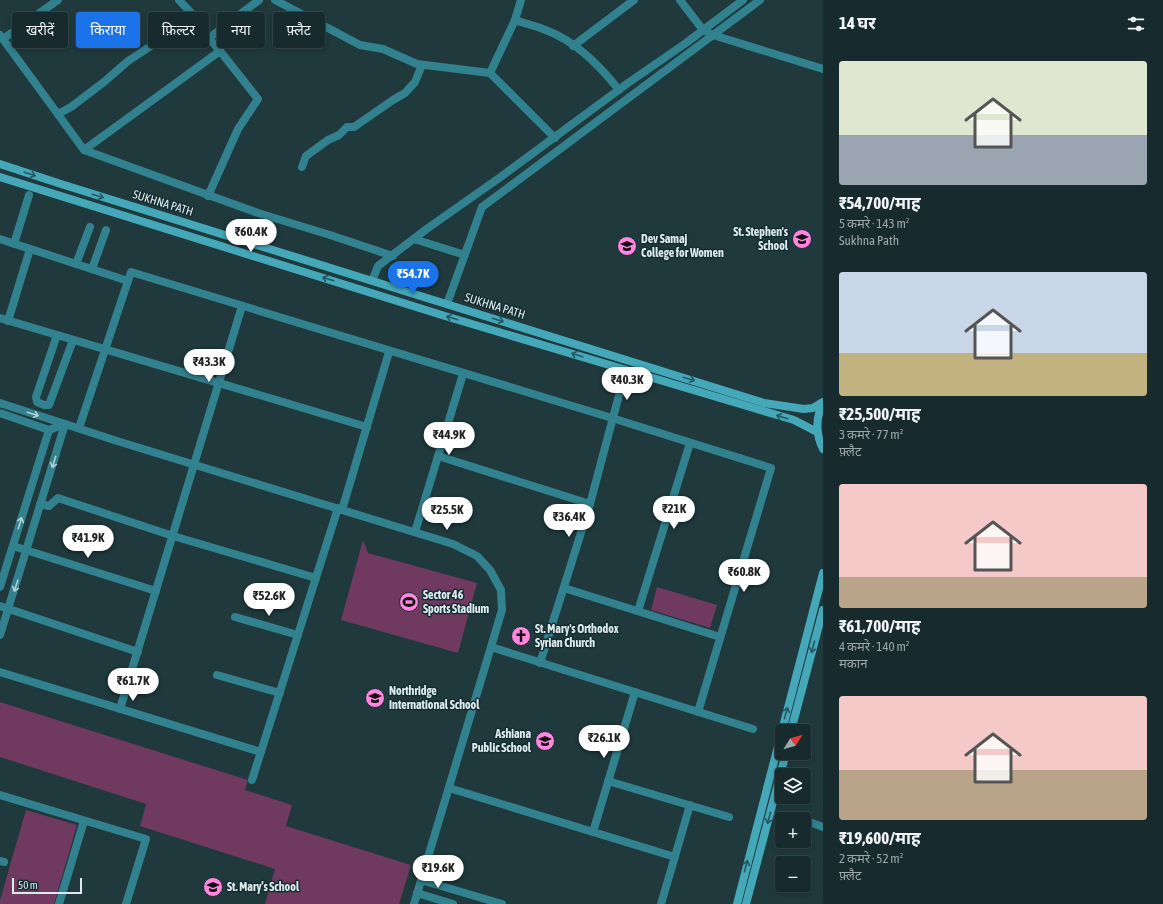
<!DOCTYPE html>
<html lang="hi">
<meta charset="utf-8">
<style>
:root{--surface:#172b2e;--page:#24373a;--text:#f1f3f6;--muted:#9ea7aa;--line:#36474a;--accent:#1a73e8}
body{margin:0;font-family:"Asap Condensed","Noto Sans Devanagari",sans-serif;background:var(--page);color:var(--text);height:100vh;display:flex;flex-direction:column;font-size:15px;white-space:nowrap}
*{box-sizing:border-box;margin:0}
p{font-size:13px;color:var(--muted)}
.icon{flex:none;width:22px;height:22px;fill:none;stroke:currentColor;stroke-width:2;stroke-linecap:round;stroke-linejoin:round}
.map{position:relative;flex:1;overflow:hidden}
.sheet{display:flex;flex-direction:column;background:var(--surface);width:340px}
.sheet>*{flex:none}
.top-card{position:absolute;left:12px;top:12px;width:380px;height:36px;display:flex;gap:8px}
.needle{width:26px;rotate:53deg}
.fabs{position:absolute;left:775px;top:724px;display:grid;gap:8px}
.fabs a{display:grid;place-items:center;width:36px;height:36px;border-radius:4px;background:var(--surface);box-shadow:0 2px 6px #0003,0 0 0 1px var(--line);font-size:20px}
.scale{position:absolute;left:12px;bottom:10px;width:70px;box-sizing:border-box;padding-left:4px;border:2px solid #dceaed;border-top:0;font-size:11px;line-height:14px;white-space:nowrap;color:#dceaed;-webkit-text-stroke:3px #152e33;paint-order:stroke}
.price{position:absolute;translate:-50% -34px;padding:0 9px;border-radius:14px;background:#fff;color:#222;font-size:13px;line-height:26px;filter:drop-shadow(0 1px 2px #0008)}
.price::after{content:'';position:absolute;left:50%;top:24px;width:12px;height:9px;margin-left:-6px;background:inherit;clip-path:polygon(0 0,100% 0,50% 100%)}
.price.active{background:var(--accent);color:#fff}
ul{padding:0;list-style:none}
li{display:grid;align-content:center;gap:8px;height:212px;padding:0 16px}
li span{display:grid;place-items:center;height:124px;border-radius:4px;color:#555}
li>.icon{margin-inline-start:auto}
span .icon{width:72px;height:72px;fill:#fffc;stroke-width:1}
li b{font-size:17px}
h2{display:flex;justify-content:space-between;align-items:center;height:48px;padding:0 16px;font-size:17px}
.tag{padding:0 14px;border-radius:4px;background:var(--surface);box-shadow:0 2px 6px #0003,0 0 0 1px var(--line);font-size:14px;line-height:36px}
.tag.active{background:var(--accent);color:#fff}
main{display:flex;flex:1;min-height:0}
.map>svg:first-child{display:block}
.green{fill:#6f3960}
.lines{fill:none;stroke-linecap:round;stroke-linejoin:round}
.minor{stroke:#31818e;stroke-width:8}
.tertiary{stroke:#31818e;stroke-width:8}
.secondary{stroke:#44a8b9;stroke-width:8}
.oneway{stroke:#255962}
.oneway2{stroke:#b1d0d5}
.labels{text-anchor:middle;dominant-baseline:central;stroke-width:3;stroke-linejoin:round;paint-order:stroke}
.street-label{font-size:12px;fill:#dceaed;stroke:#152e33}
.poi-label{font-size:12px;font-weight:bold;fill:#dceaed;stroke:#152e33;text-anchor:start}
</style>
<main>
<div class="map">
<svg width="823" height="904" viewBox="0 0 823 904">
<rect width="100%" height="100%" fill="#1f393d"/>
<g class="green">
<path d="M363,540L368,553L477,583L458,653L341,620Z"/>
<path d="M657,587L717,605L710,628L651,610Z"/>
<path d="M0,702L248,780L245,790L292,805L286,826L411,865L399,904H265L275,869L140,826L146,804L0,757Z"/>
<path d="M26,810L77,825L54,904H0V900Z"/>
</g>
<g class="lines">
<g class="minor">
<path d="M179,0L195,17"/>
<path d="M275,0L360,45L383,49L417,64L490,73L555,138"/>
<path d="M680,0L703,30L713,35L823,69"/>
<path d="M515,20C526,24 537,26 548,31C577,42 600,66 619,90"/>
<path d="M0,35L84,150L258,213L330,235L393,256"/>
<path d="M3,39L58,0"/>
<path d="M573,46L634,0"/>
<path d="M490,73L515,20L521,0"/>
<path d="M58,114L71,107L104,82L128,61L195,17L209,38"/>
<path d="M84,150L220,51L209,38L259,0"/>
<path d="M302,167L306,156L328,140L339,135L347,127H354L393,100L405,93L415,82L422,65"/>
<path d="M208,196L238,129L258,99L220,51"/>
<path d="M0,239L128,281"/>
<path d="M414,239L465,255"/>
<path d="M14,244L29,195"/>
<path d="M76,264L90,227"/>
<path d="M92,269L106,230"/>
<path d="M372,281L378,266L428,228L502,176L628,83L686,43L743,0"/>
<path d="M447,304L482,207L760,0"/>
<path d="M0,318L367,427"/>
<path d="M8,321L30,249"/>
<path d="M57,335L36,397L37,402L44,405H49L73,340"/>
<path d="M79,428L131,272L612,418L771,468L698,712"/>
<path d="M438,456L590,504"/>
<path d="M40,504L49,506L58,498L173,536L316,578"/>
<path d="M342,510L389,352"/>
<path d="M415,532L463,374"/>
<path d="M13,546L156,591"/>
<path d="M564,588L720,637"/>
<path d="M0,606L138,652"/>
<path d="M638,611L690,443"/>
<path d="M235,617L298,635"/>
<path d="M491,647L753,729"/>
<path d="M540,663L590,504L623,380"/>
<path d="M0,672L261,752"/>
<path d="M217,675L280,693"/>
<path d="M120,709L242,306"/>
<path d="M252,780L338,508"/>
<path d="M608,781L729,817"/>
<path d="M449,788L675,857"/>
<path d="M0,795L146,839L126,904"/>
<path d="M804,820L823,827"/>
<path d="M593,832L635,692"/>
<path d="M0,861L4,862"/>
<path d="M59,904L84,821"/>
<path d="M661,904L690,805"/>
</g>
<g class="tertiary">
<path d="M0,403L65,424L0,635"/>
<path d="M0,413L49,430L65,424L117,441L453,544L477,556L490,570L501,590L502,610L414,904"/>
<path d="M0,587L49,430"/>
<path d="M421,880L502,904"/>
<path d="M417,893L453,904"/>
</g>
<g class="secondary">
<path d="M0,164L61,184L764,403L804,409L813,408L823,402"/>
<path d="M0,177L445,316L794,420L817,432"/>
<path d="M823,404C815,418 816,435 823,449"/>
<path d="M791,731L823,610"/>
<path d="M737,904L823,573"/>
<path d="M746,904L786,753"/>
</g>
</g>
<defs><path id="oneway-shaft" d="M-6 0H5M1.5-3L5.5 0L1.5 3" fill="none" stroke-width="1.6" stroke-linecap="round" stroke-linejoin="round"/></defs>
<g class="oneway">
<use href="#oneway-shaft" transform="translate(30 174) rotate(18)"/>
<use href="#oneway-shaft" transform="translate(98 196) rotate(17)"/>
<use href="#oneway-shaft" transform="translate(328 279) rotate(-163)"/>
<use href="#oneway-shaft" transform="translate(452 318) rotate(-163)"/>
<use href="#oneway-shaft" transform="translate(498 320) rotate(17)"/>
<use href="#oneway-shaft" transform="translate(577 355) rotate(-163)"/>
<use href="#oneway-shaft" transform="translate(689 379) rotate(17)"/>
<use href="#oneway-shaft" transform="translate(782 417) rotate(-163)"/>
<use href="#oneway-shaft" transform="translate(813 647) rotate(105)"/>
<use href="#oneway-shaft" transform="translate(786 713) rotate(-75)"/>
<use href="#oneway-shaft" transform="translate(769 818) rotate(105)"/>
<use href="#oneway-shaft" transform="translate(746 866) rotate(-75)"/>
</g>
<g class="oneway2">
<use href="#oneway-shaft" transform="translate(33 414) rotate(18)"/>
<use href="#oneway-shaft" transform="translate(54 462) rotate(107)"/>
<use href="#oneway-shaft" transform="translate(20 523) rotate(-73)"/>
<use href="#oneway-shaft" transform="translate(16 586) rotate(108)"/>
</g>
<defs>
<g id="school-disc" transform="scale(1)"><circle r="9.5" fill="#ff85de" stroke="#152e33"/><path d="M0-5L7-2L0 1L-7-2ZM-4 1L0 2.5L4 1V4Q0 6-4 4Z" fill="#111"/></g>
<g id="university-disc" transform="scale(1)"><circle r="9.5" fill="#ff85de" stroke="#152e33"/><path d="M0-5L7-2L0 1L-7-2ZM-4 1L0 2.5L4 1V4Q0 6-4 4Z" fill="#111"/></g>
<g id="stadium-disc" transform="scale(1)"><circle r="9.5" fill="#ff85de" stroke="#152e33"/><path d="M0-5a6.5 5 0 1 0 0 10a6.5 5 0 1 0 0-10ZM-3.5-1.8h7v3.6h-7Z" fill="#111"/></g>
<g id="church-disc" transform="scale(1)"><circle r="9.5" fill="#ff85de" stroke="#152e33"/><path d="M-1.2-6h2.4v3.5h3.3v2.4h-3.3V6h-2.4V-.1h-3.3v-2.4h3.3Z" fill="#111"/></g>
</defs>
<g fill-rule="evenodd">
<use href="#school-disc" x="802" y="239"/>
<use href="#university-disc" x="627" y="246"/>
<use href="#stadium-disc" x="409" y="602"/>
<use href="#church-disc" x="521" y="636"/>
<use href="#school-disc" x="375" y="698"/>
<use href="#school-disc" x="545" y="741"/>
<use href="#school-disc" x="213" y="887"/>
</g>
<g class="labels">
<g class="street-label">
<text transform="translate(163 203) rotate(17)">SUKHNA PATH</text>
<text transform="translate(495 306) rotate(17)">SUKHNA PATH</text>
</g>
<g class="poi-label">
<text x="788" y="232" text-anchor="end">St. Stephen's<tspan x="788" dy="14">School</tspan></text>
<text x="641" y="239">Dev Samaj<tspan x="641" dy="14">College for Women</tspan></text>
<text x="423" y="595">Sector 46<tspan x="423" dy="14">Sports Stadium</tspan></text>
<text x="535" y="629">St. Mary's Orthodox<tspan x="535" dy="14">Syrian Church</tspan></text>
<text x="389" y="691">Northridge<tspan x="389" dy="14">International School</tspan></text>
<text x="531" y="734" text-anchor="end">Ashiana<tspan x="531" dy="14">Public School</tspan></text>
<text x="227" y="887">St. Mary’s School</text>
</g>
</g>
</svg>
<div class="fabs">
<a><svg class="needle" viewBox="-14 -14 28 28"><path d="M0-13l5 13h-10z" fill="#e53935"/><path d="M0 13l5-13h-10z" fill="#9ea7aa"/></svg></a>
<a><svg class="icon" aria-label="layers" viewBox="0 0 24 24"><path d="M12 4l9 5-9 5-9-5zM3 14l9 5 9-5"/></svg></a>
<a>+</a>
<a>−</a>
</div>
<div class="scale">50 m</div>
<b class="price" style="left:251px;top:253px">₹60.4K</b>
<b class="price active" style="left:413px;top:295px">₹54.7K</b>
<b class="price" style="left:209px;top:383px">₹43.3K</b>
<b class="price" style="left:627px;top:401px">₹40.3K</b>
<b class="price" style="left:449px;top:456px">₹44.9K</b>
<b class="price" style="left:674px;top:530px">₹21K</b>
<b class="price" style="left:447px;top:531px">₹25.5K</b>
<b class="price" style="left:569px;top:538px">₹36.4K</b>
<b class="price" style="left:88px;top:559px">₹41.9K</b>
<b class="price" style="left:744px;top:593px">₹60.8K</b>
<b class="price" style="left:269px;top:617px">₹52.6K</b>
<b class="price" style="left:133px;top:702px">₹61.7K</b>
<b class="price" style="left:604px;top:759px">₹26.1K</b>
<b class="price" style="left:438px;top:889px">₹19.6K</b>
<div class="top-card">
<a class="tag">खरीदें</a>
<a class="tag active">किराया</a>
<a class="tag">फ़िल्टर</a>
<a class="tag">नया</a>
<a class="tag">फ़्लैट</a>
</div>
</div>
<section class="sheet">
<h2>14 घर<svg class="icon" aria-label="filters" viewBox="0 0 24 24"><path d="M4 7h16M4 17h16"/><circle cx="9" cy="7" r="2"/><circle cx="15" cy="17" r="2"/></svg></h2>
<ul>
<li><span style="background:linear-gradient(#dfe7d0 60%,#9aa5b1 0)"><svg class="icon" aria-label="home" viewBox="0 0 24 24"><path d="M3 11l9-7 9 7M6 9v11h12V9"/></svg></span><div><b>₹54,700/माह</b><p>5 कमरे · 143 m²</p><p>Sukhna Path</p></div></li>
<li><span style="background:linear-gradient(#c9d6e8 65%,#c2b280 0)"><svg class="icon" aria-label="home" viewBox="0 0 24 24"><path d="M3 11l9-7 9 7M6 9v11h12V9"/></svg></span><div><b>₹25,500/माह</b><p>3 कमरे · 77 m²</p><p>फ़्लैट</p></div></li>
<li><span style="background:linear-gradient(#f6c9c9 75%,#b9a48a 0)"><svg class="icon" aria-label="home" viewBox="0 0 24 24"><path d="M3 11l9-7 9 7M6 9v11h12V9"/></svg></span><div><b>₹61,700/माह</b><p>4 कमरे · 140 m²</p><p>मकान</p></div></li>
<li><span style="background:linear-gradient(#f6c9c9 60%,#b9a48a 0)"><svg class="icon" aria-label="home" viewBox="0 0 24 24"><path d="M3 11l9-7 9 7M6 9v11h12V9"/></svg></span><div><b>₹19,600/माह</b><p>2 कमरे · 52 m²</p><p>फ़्लैट</p></div></li>
</ul>
</section>
</main>
